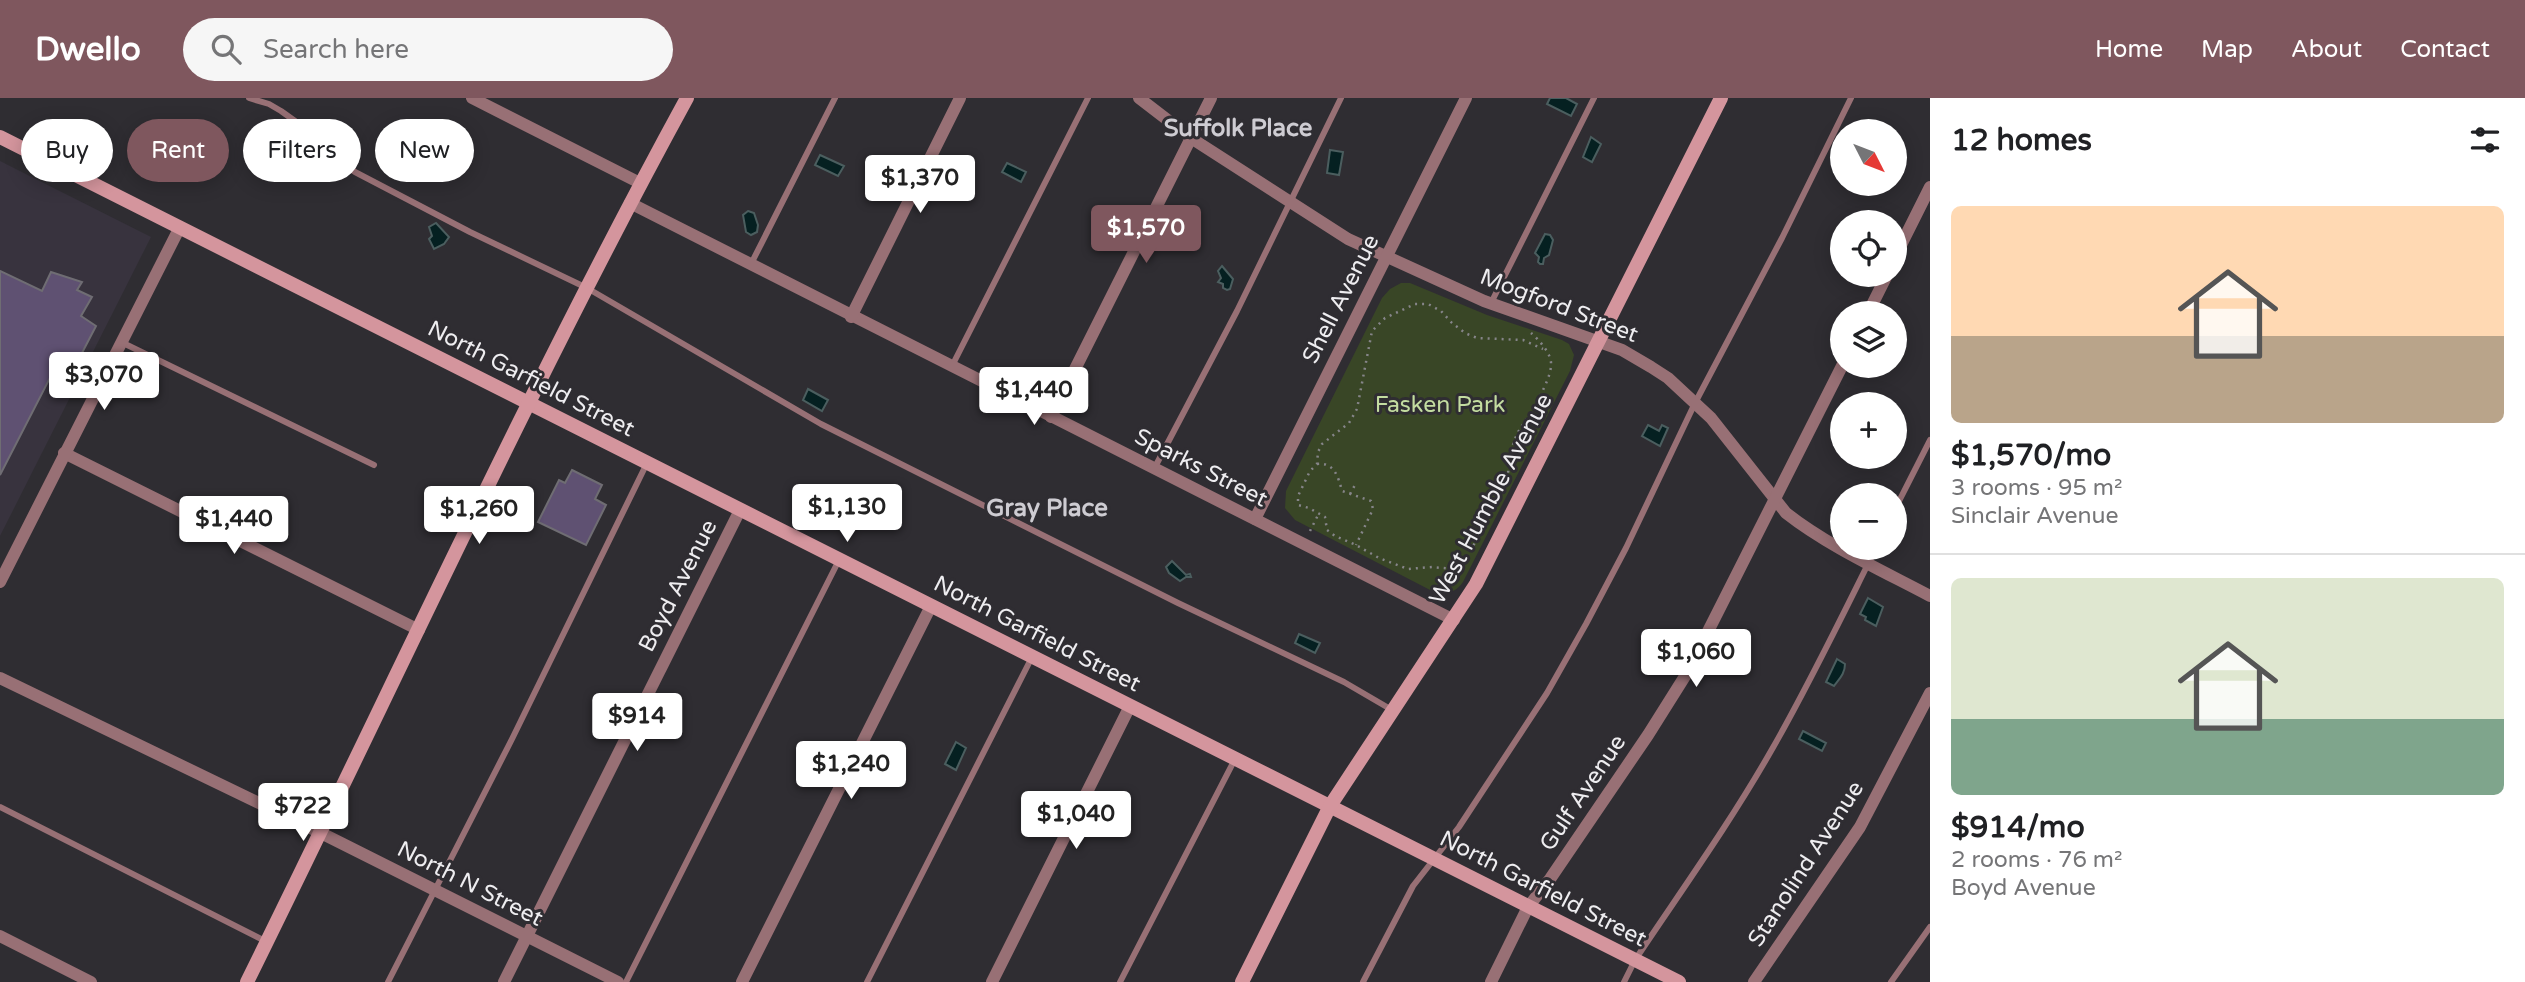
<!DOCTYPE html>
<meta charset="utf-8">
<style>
:root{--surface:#fff;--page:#f6f6f6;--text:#202124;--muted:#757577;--line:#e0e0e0;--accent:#7f575e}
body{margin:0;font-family:"Varela Round",sans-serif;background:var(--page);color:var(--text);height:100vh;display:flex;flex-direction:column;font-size:26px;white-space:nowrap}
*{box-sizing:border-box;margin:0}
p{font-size:23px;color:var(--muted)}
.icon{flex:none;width:38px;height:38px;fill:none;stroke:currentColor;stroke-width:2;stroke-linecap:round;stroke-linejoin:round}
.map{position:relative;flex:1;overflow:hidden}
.side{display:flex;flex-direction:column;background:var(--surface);width:595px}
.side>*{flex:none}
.top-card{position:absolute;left:21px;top:21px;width:665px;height:63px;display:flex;gap:14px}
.needle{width:46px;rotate:132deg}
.controls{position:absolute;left:1830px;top:21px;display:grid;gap:14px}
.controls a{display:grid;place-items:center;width:77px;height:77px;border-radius:50%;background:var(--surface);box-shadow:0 4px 18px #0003;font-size:35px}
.price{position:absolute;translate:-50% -60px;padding:0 16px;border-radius:7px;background:#fff;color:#222;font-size:23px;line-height:46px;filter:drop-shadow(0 2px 4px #0008)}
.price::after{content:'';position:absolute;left:50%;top:42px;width:21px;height:16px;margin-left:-10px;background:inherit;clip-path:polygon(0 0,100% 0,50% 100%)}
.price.current{background:var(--accent);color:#fff}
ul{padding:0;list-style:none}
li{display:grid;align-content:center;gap:14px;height:371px;padding:0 21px}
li+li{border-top:2px solid var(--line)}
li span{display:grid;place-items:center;height:217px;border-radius:10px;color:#555}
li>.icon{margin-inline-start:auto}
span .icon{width:126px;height:126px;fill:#fffc;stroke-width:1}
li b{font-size:30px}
h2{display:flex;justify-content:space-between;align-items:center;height:84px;padding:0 21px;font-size:30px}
.pill{padding:0 24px;border-radius:32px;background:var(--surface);box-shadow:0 4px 18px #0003;font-size:24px;line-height:63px}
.pill.current{background:var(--accent);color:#fff}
header{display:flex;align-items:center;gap:42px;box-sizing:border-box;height:98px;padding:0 35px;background:var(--accent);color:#fff}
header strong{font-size:33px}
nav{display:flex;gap:38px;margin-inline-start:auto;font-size:24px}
.search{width:490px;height:63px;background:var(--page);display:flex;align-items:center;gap:18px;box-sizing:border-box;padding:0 24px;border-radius:38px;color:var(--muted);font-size:26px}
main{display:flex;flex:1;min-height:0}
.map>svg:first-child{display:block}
.built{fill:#38333e}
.green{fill:#394626}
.water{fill:#052021;stroke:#4b5e5f;stroke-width:2}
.building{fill:#5f5172;stroke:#6f6d73;stroke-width:2}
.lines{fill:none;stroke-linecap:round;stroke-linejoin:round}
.path{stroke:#868589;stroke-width:2.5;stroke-dasharray:2 5;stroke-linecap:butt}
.lane{stroke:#987075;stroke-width:6}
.street{stroke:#987075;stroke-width:12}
.secondary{stroke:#d4959d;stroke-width:14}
.labels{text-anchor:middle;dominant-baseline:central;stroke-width:6;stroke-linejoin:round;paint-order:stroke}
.street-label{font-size:23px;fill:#eeedf0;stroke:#2f2d32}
.park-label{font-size:23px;fill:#c3dca0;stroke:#2f2d32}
.neighbourhood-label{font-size:24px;font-weight:bold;fill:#ceccd2;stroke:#2f2d32}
</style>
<header>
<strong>Dwello</strong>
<div class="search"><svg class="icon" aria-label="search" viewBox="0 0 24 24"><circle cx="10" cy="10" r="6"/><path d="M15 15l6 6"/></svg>Search here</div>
<nav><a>Home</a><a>Map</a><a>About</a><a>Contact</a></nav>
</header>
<main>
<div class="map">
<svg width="1930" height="884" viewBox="0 0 1930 884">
<rect width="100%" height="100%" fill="#2f2d32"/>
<path class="built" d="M0,63L151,139L0,438Z"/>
<path class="green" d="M1401,185H1410L1487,217L1562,242L1569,246L1574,257L1570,273L1463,484C1455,496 1444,497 1432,493L1295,422L1285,410L1286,393L1382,200L1390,191Z"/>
<g class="water">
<path d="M1550,0H1566L1577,6L1571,18L1547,6Z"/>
<path d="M1591,39L1601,46L1592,64L1583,59Z"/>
<path d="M1330,52L1343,54L1339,77L1327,75Z"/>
<path d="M820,57L844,68L838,78L815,67Z"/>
<path d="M1007,65L1026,74L1021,84L1002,74Z"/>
<path d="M748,113L754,115L758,127L757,134L751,137L746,134L743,117Z"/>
<path d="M436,125L449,139L444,146L434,151L429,141L432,138L429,129Z"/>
<path d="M1545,136L1550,137L1553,142L1549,157L1544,160L1543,166H1540L1538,164L1539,159L1535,155Z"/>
<path d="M1222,168L1233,181L1230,191L1227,192L1223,190V186L1218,184L1221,180L1218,173Z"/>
<path d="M808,291L828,302L822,313L803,302Z"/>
<path d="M1648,327L1659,333L1662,327L1668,330L1660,348L1642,338Z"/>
<path d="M1172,463L1186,477L1190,476L1191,479H1186L1180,483L1169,475L1166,469Z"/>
<path d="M1868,500L1883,509L1876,528L1865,522L1866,519L1860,516Z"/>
<path d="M1299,536L1320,545L1315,555L1295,545Z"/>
<path d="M1837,561L1845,566C1845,576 1839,581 1834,588L1826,584Z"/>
<path d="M1803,633L1826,645L1822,653L1799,641Z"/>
<path d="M956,644L966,650L956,672L945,666Z"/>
</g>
<g class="building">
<path d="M0,173L42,193L51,174L82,184L77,192L92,199L81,218L96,228L69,280L54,272L0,377Z"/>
<path d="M572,372L602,387L595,401L606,407L586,447L538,424L559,382L565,385Z"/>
</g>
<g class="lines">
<g class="path">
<path d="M1531,235C1539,242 1552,256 1551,267C1551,283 1529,318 1520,331C1512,343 1508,365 1508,379L1497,390L1492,392L1486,418L1477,440L1466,463L1453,471L1432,469L1408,471L1379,460L1356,447L1335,438L1327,432L1325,419L1309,410L1298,407V398L1310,373L1317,366L1318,354L1322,346L1349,325L1357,311L1372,233L1385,220L1415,206H1428L1441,213L1452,225L1465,235L1477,240L1523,242L1543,251"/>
<path d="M1317,366C1334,364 1338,378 1342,393L1371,403L1373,411L1356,447"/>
<path d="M1350,396L1355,387"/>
<path d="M1310,433L1318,417"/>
</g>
<g class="lane">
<path d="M249,0L269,6L281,13L295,23L317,48L355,74L470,134L587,190L821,326L1178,505L1344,584L1392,612"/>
<path d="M751,166L835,0"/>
<path d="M1491,205L1594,0"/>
<path d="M121,244L374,367"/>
<path d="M952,268L1088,0"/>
<path d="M1155,369L1237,213L1341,0"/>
<path d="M1895,411L1930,342"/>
<path d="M0,709L267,844"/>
<path d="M388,884L512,641L647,365"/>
<path d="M626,884L839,462"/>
<path d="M867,884L1032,559"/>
<path d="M1120,884L1235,661"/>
<path d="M1363,884L1413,788L1459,729L1547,595L1586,526L1626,450L1695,305L1782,140L1851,0"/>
<path d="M1624,884L1635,862C1681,793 1730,725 1771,653C1809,587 1842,518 1876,450"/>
<path d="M1891,884L1930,829"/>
</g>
<g class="street">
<path d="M472,0L640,85"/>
<path d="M1139,0L1191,40L1348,141L1484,203L1622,252L1651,269L1668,280L1711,320L1786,415C1828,448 1883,473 1930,498"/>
<path d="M630,105L1454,522"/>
<path d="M1895,159L1930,89"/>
<path d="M1868,215L1887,177"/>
<path d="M851,219L960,0"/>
<path d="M1051,319L1211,0"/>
<path d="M64,355L419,532"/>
<path d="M1255,421L1466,0"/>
<path d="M0,484L180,129"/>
<path d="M0,580L321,735L618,884"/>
<path d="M0,838L91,884"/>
<path d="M504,884L740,412"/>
<path d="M742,884L931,508"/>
<path d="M992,884L1130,608"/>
<path d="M1491,884L1528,809L1550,781L1648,637L1687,575L1843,266"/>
<path d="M1754,884L1860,729L1930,595"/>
</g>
<g class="secondary">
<path d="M0,39L1679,884"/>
<path d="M247,884C393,589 529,289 687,0"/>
<path d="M1242,884L1330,708L1476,486L1721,0"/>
</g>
</g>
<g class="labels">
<g class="street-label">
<text transform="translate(1341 201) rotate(-63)">Shell Avenue</text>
<text transform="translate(1559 208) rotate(21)">Mogford Street</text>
<text transform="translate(531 281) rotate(27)">North Garfield Street</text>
<text transform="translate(1201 370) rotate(27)">Sparks Street</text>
<text transform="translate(1491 401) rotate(-62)">West Humble Avenue</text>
<text transform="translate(678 488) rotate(-63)">Boyd Avenue</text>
<text transform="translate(1037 536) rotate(27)">North Garfield Street</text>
<text transform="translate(1583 695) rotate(-56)">Gulf Avenue</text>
<text transform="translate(1806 766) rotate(-57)">Stanolind Avenue</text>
<text transform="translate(470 786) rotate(27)">North N Street</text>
<text transform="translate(1543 791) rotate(27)">North Garfield Street</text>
</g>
<g class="park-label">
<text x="1440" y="307">Fasken Park</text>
</g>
<g class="neighbourhood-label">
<text x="1238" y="30">Suffolk Place</text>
<text x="1047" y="410">Gray Place</text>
</g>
</g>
</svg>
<div class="controls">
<a><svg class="needle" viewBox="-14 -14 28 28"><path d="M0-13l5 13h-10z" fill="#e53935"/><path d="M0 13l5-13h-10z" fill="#757577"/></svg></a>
<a><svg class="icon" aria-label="locate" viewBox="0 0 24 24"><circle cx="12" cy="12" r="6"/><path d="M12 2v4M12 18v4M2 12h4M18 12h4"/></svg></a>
<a><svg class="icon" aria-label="layers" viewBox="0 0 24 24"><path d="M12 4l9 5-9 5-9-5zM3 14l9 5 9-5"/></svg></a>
<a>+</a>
<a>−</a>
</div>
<b class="price" style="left:920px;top:117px">$1,370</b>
<b class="price current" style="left:1146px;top:167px">$1,570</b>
<b class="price" style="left:104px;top:314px">$3,070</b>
<b class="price" style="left:1034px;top:329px">$1,440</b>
<b class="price" style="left:847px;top:446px">$1,130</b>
<b class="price" style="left:479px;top:448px">$1,260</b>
<b class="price" style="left:234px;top:458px">$1,440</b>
<b class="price" style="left:1696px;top:591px">$1,060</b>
<b class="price" style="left:637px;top:655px">$914</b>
<b class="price" style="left:851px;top:703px">$1,240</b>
<b class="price" style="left:303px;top:745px">$722</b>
<b class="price" style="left:1076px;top:753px">$1,040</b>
<div class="top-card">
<a class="pill">Buy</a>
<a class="pill current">Rent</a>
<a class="pill">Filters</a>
<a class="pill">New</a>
</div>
</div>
<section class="side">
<h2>12 homes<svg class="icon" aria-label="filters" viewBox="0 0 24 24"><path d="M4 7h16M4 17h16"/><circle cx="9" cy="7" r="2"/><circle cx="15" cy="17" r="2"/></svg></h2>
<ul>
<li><span style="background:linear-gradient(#ffd9b3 60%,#b9a48a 0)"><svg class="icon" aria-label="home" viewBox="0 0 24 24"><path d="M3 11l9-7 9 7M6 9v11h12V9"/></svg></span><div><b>$1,570/mo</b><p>3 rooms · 95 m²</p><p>Sinclair Avenue</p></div></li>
<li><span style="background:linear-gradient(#dfe7d0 65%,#7fa58c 0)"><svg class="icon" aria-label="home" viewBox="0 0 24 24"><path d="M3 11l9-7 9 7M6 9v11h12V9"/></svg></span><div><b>$914/mo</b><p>2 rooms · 76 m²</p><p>Boyd Avenue</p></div></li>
</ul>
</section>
</main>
